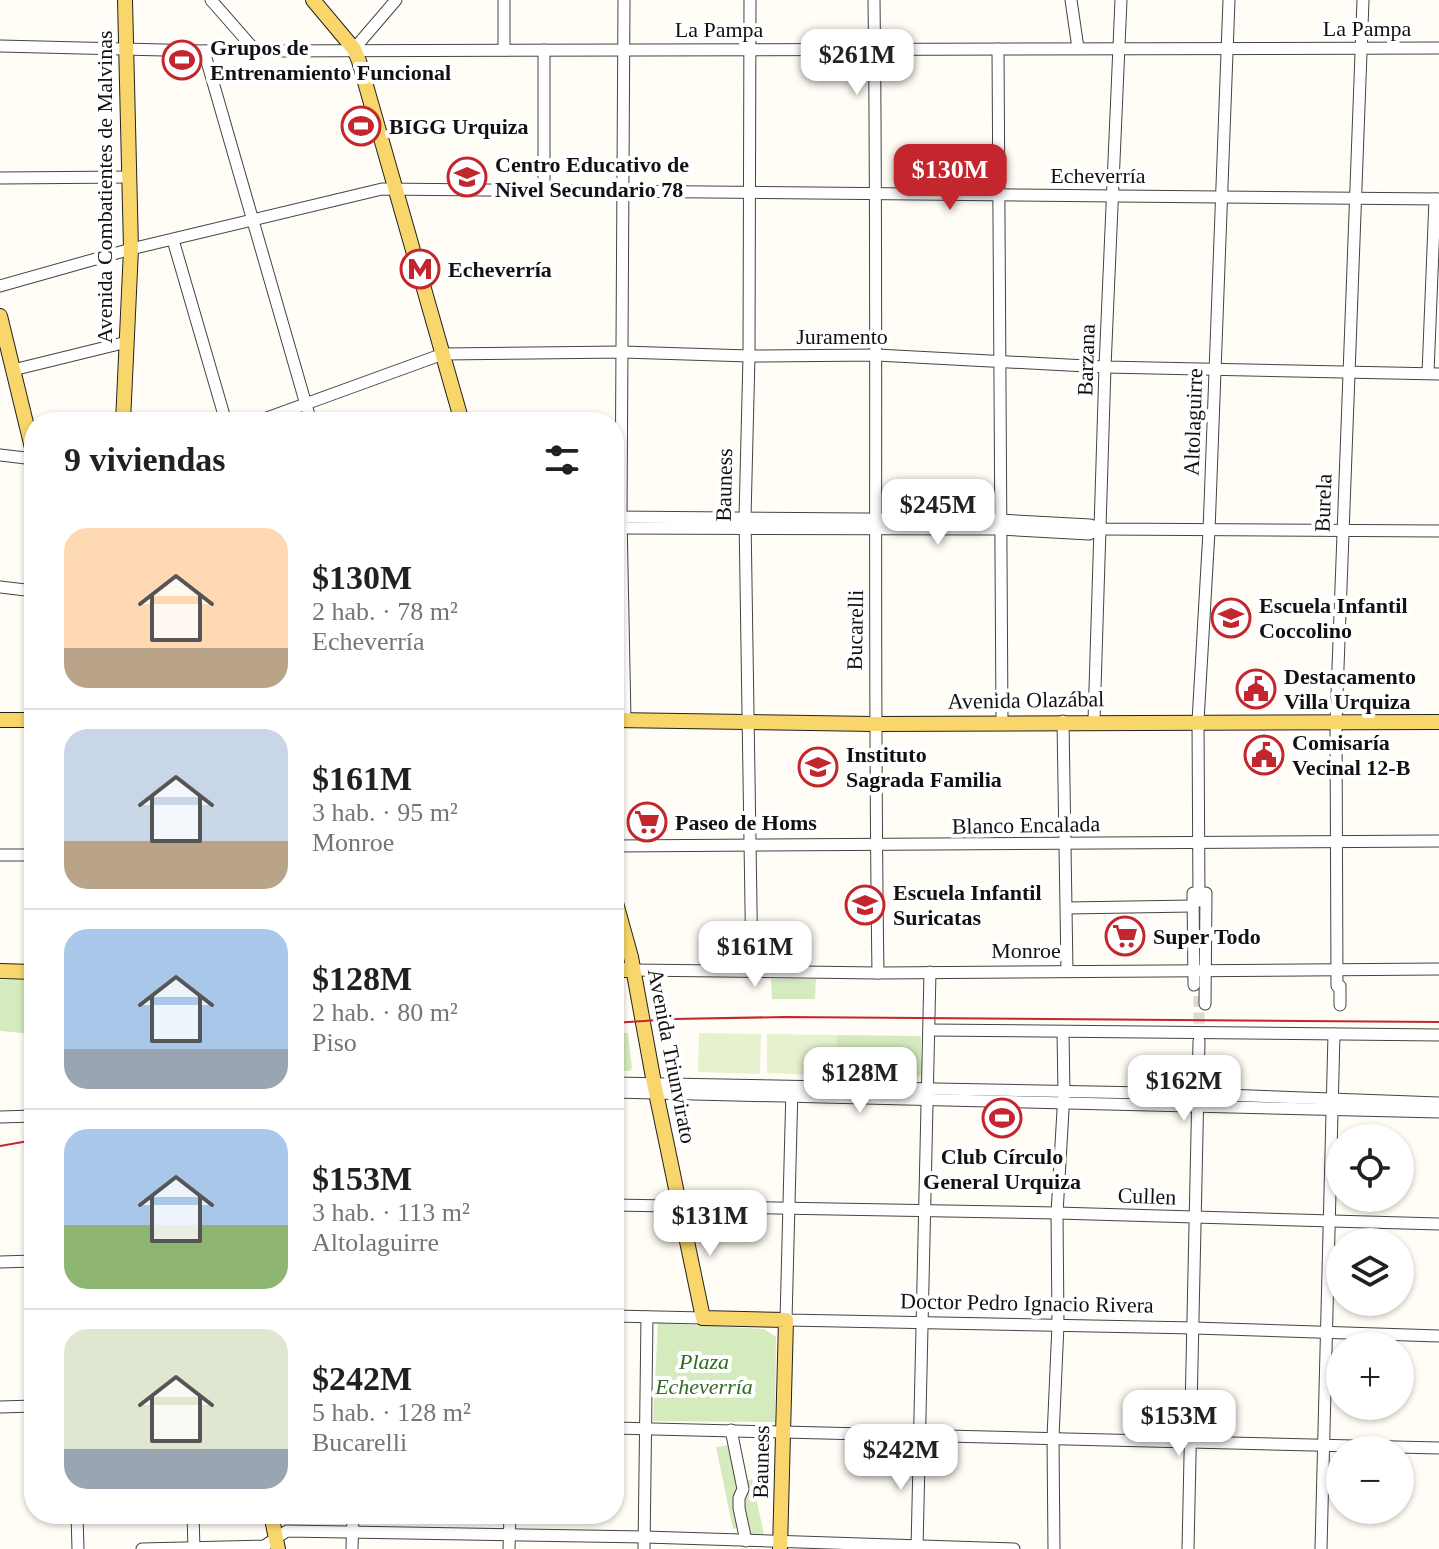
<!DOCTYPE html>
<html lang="es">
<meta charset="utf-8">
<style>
:root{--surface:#fff;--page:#f2f2f2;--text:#202124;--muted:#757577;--line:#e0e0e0;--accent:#c4262e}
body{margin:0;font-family:"Times New Roman",serif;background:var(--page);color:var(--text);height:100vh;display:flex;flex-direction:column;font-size:30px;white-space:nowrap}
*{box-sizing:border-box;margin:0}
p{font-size:26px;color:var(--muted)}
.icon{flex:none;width:44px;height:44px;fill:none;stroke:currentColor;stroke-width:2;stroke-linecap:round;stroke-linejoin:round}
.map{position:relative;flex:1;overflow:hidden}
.panel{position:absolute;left:24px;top:412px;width:600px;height:1112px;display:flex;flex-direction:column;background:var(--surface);border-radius:32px;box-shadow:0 2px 6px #0004}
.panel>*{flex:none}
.buttons{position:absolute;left:1326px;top:1124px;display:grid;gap:16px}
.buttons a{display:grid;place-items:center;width:88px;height:88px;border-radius:50%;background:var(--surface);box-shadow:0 2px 6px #0004;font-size:40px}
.price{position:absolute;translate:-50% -68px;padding:0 18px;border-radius:16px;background:#fff;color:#222;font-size:26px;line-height:52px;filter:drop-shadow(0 2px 4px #0008)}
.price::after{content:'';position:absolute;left:50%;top:48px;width:24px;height:18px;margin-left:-12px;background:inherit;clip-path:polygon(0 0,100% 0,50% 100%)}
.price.selected{background:var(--accent);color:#fff}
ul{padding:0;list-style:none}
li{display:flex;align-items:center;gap:24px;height:200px;padding:0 40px}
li+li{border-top:2px solid var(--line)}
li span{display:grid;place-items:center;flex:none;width:224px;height:160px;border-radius:24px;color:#555}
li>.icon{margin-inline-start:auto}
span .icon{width:96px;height:96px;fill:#fffc;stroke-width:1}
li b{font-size:34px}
h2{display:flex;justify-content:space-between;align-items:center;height:96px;padding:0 40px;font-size:34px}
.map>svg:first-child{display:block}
.green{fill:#d5ebbd}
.pitch{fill:#e6f2cf}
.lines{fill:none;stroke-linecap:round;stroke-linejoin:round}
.minor-tunnel{stroke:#dbdad3;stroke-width:11;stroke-dasharray:11 5.5;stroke-linecap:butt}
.minor-casing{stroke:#444;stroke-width:13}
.major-casing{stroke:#222;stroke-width:16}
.minor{stroke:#fff;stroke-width:11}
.major{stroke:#f9d66b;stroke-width:14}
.rail{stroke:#c4262e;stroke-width:2}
.labels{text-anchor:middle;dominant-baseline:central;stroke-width:8;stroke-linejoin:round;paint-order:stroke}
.street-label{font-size:22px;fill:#111;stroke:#fff}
.poi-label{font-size:22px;font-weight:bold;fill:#111;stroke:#fff;text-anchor:start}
.park-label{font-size:22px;font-style:italic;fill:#2f6b1f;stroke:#fff}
</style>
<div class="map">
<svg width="1439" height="1549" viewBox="0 0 1439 1549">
<rect width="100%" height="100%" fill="#fffdf5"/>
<g class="green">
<path d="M771,979H816L815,999H772Z"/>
<path d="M0,980H34V1034L0,1031Z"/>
<path d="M614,1033H628L632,1068L630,1071H614Z"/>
<path d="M837,1035L921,1036V1074L917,1078L837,1076Z"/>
<path d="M658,1323L764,1329L776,1337L775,1422L653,1421Z"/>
<path d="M730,1445L740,1489L741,1527L733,1529L716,1447Z"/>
<path d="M752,1479L765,1539L750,1538L742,1498L747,1495L744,1482Z"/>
</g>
<g class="pitch">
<path d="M699,1033L761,1034L760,1074L698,1072Z"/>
<path d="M767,1034L837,1035V1076L767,1073Z"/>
</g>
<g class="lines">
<path class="minor-tunnel" d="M1199,1040V901"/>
<g class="minor-casing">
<g id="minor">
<path d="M211,0L254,49"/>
<path d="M624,0L621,517L625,720"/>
<path d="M750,0L749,356L745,518L752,971"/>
<path d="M874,0C878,325 873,649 878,973"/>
<path d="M1071,0L1078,48"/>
<path d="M0,46L204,51L1439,48"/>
<path d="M354,49L396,0"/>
<path d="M998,49L1002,722"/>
<path d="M504,50V0"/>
<path d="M544,50V192"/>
<path d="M204,51L311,422"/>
<path d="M0,178L130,177"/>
<path d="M173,240L226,422"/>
<path d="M0,286L131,249L382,189L1439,199"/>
<path d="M13,370L127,342"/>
<path d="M1428,373L1435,199"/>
<path d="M256,422L443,354L623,352L749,356L877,355L1105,367L1439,374"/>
<path d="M0,455L34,459"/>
<path d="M614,517L999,520L1090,525L1102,529L1439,531"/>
<path d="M615,528L999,529L1089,534L1101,529"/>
<path d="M0,587L34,591"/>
<path d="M1063,721L1067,971"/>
<path d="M1094,721L1105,367L1121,0"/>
<path d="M614,846C889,845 1164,844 1439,841"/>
<path d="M0,855H34"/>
<path d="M1193,893L1194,985"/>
<path d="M1199,901L1198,721L1209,531L1229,0"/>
<path d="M1067,908L1193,906"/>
<path d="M633,970L878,973L1439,969"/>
<path d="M1205,1004L1206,893"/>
<path d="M1340,1005V986H1337L1336,721L1363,0"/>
<path d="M929,1030L1439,1035"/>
<path d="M614,1083L1198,1094L1439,1103"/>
<path d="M792,1087L786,1320L1194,1328L1439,1336"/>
<path d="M614,1092L1439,1112"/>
<path d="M0,1117L34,1116"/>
<path d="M614,1205L1057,1213L1439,1224"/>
<path d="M0,1262L34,1261"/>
<path d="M614,1316L703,1318"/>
<path d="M0,1407L34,1406"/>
<path d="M614,1428L1439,1448"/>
<path d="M731,1430L743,1489L739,1498V1508L746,1541"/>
<path d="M77,1514L78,1549"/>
<path d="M193,1514L194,1549"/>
<path d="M142,1549L264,1546L287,1531L645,1537L1014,1549"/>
<path d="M352,1549L353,1514"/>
<path d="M509,1549L510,1514"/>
<path d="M644,1549L647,1317"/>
<path d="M917,1549L930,972"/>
<path d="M1054,1549L1053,1437L1058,1325L1057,1213L1064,1093L1063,1032"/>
<path d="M1188,1549L1199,1041"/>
<path d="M1321,1549L1334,1034"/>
</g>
</g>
<g class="major-casing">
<g id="major">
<path d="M313,0L354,49L359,61L462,422"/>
<path d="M0,316L34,456"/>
<path d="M123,422L131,249L125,0"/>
<path d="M0,720H34"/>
<path d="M614,720L874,724L1439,722"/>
<path d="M614,896L631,957L654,1083L703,1318L786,1320L780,1549"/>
<path d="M614,970H633"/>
<path d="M0,971L34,972"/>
<path d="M271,1514L278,1549"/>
</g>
</g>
<use href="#minor" class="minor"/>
<use href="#major" class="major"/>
<g class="rail">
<path d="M614,1023L673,1019L785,1017L1439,1022"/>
<path d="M0,1146L34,1140"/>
</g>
</g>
<defs>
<g id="stadium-ring" transform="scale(2)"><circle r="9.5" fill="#fff" stroke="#c4262e" stroke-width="1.5"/><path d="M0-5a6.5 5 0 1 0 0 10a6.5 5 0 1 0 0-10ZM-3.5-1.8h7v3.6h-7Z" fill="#c4262e"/></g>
<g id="school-ring" transform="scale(2)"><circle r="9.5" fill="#fff" stroke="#c4262e" stroke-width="1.5"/><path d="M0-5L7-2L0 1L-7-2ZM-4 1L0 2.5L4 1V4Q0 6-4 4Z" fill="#c4262e"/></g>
<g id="metro-ring" transform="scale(2)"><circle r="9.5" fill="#fff" stroke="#c4262e" stroke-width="1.5"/><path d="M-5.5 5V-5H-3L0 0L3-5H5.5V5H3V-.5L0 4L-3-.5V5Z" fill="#c4262e"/></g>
<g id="civic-ring" transform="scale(2)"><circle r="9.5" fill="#fff" stroke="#c4262e" stroke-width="1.5"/><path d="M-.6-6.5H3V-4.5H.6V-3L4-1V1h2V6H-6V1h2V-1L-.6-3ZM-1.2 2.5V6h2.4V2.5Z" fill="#c4262e"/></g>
<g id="supermarket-ring" transform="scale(2)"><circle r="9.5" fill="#fff" stroke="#c4262e" stroke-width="1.5"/><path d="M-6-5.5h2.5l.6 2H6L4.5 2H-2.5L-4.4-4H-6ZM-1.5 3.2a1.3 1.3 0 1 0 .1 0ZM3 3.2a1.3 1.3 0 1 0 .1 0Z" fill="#c4262e"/></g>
</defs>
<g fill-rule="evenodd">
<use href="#stadium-ring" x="182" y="60"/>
<use href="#stadium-ring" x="361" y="126"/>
<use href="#school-ring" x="467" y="177"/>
<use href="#metro-ring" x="420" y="269"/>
<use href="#school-ring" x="1231" y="618"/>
<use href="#civic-ring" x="1256" y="689"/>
<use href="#civic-ring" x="1264" y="755"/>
<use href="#school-ring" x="818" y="767"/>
<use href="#supermarket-ring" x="647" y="822"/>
<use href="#school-ring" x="865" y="905"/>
<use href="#supermarket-ring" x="1125" y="936"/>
<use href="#stadium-ring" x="1002" y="1118"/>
</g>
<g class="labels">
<g class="street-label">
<text x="1367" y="28">La Pampa</text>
<text x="719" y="29">La Pampa</text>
<text x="1098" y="175">Echeverría</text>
<text transform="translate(104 187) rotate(-90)">Avenida Combatientes de Malvinas</text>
<text x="842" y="336">Juramento</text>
<text transform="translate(1086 360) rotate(-88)">Barzana</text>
<text transform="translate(1193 422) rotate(-88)">Altolaguirre</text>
<text transform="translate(724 485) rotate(-89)">Bauness</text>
<text transform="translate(1323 503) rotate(-88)">Burela</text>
<text transform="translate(855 630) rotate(-89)">Bucarelli</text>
<text transform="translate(1026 700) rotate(-1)">Avenida Olazábal</text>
<text transform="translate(1026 825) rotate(-1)">Blanco Encalada</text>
<text x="1026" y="950">Monroe</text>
<text transform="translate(672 1056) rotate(79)">Avenida Triunvirato</text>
<text transform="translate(1147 1196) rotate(2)">Cullen</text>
<text transform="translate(1027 1303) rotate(1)">Doctor Pedro Ignacio Rivera</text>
<text transform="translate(761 1462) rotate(-89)">Bauness</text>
</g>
<g class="poi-label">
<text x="210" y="47">Grupos de<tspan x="210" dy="25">Entrenamiento Funcional</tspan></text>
<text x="389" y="126">BIGG Urquiza</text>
<text x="495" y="164">Centro Educativo de<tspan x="495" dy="25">Nivel Secundario 78</tspan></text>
<text x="448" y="269">Echeverría</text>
<text x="1259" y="605">Escuela Infantil<tspan x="1259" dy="25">Coccolino</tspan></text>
<text x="1284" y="676">Destacamento<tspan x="1284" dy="25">Villa Urquiza</tspan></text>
<text x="1292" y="742">Comisaría<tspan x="1292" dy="25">Vecinal 12-B</tspan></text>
<text x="846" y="754">Instituto<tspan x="846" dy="25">Sagrada Familia</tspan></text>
<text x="675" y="822">Paseo de Homs</text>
<text x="893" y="892">Escuela Infantil<tspan x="893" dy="25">Suricatas</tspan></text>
<text x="1153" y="936">Super Todo</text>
<text x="1002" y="1156" text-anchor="middle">Club Círculo<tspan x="1002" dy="25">General Urquiza</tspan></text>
</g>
<g class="park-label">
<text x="704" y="1361">Plaza<tspan x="704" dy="25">Echeverría</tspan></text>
</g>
</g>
</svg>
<div class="buttons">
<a><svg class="icon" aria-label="locate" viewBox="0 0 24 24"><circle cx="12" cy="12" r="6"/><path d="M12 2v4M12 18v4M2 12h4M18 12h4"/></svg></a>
<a><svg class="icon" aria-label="layers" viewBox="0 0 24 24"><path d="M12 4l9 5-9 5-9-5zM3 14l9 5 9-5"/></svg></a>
<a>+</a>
<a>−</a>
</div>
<b class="price" style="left:857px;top:97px">$261M</b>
<b class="price selected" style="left:950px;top:212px">$130M</b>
<b class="price" style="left:938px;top:547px">$245M</b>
<b class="price" style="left:755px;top:989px">$161M</b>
<b class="price" style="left:860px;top:1115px">$128M</b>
<b class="price" style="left:1184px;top:1123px">$162M</b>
<b class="price" style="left:710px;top:1258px">$131M</b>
<b class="price" style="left:1179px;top:1458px">$153M</b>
<b class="price" style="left:901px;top:1492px">$242M</b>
<section class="panel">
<h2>9 viviendas<svg class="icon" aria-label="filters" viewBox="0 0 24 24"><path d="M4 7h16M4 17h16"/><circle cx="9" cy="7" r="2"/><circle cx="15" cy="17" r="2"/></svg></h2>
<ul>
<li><span style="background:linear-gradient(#ffd9b3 75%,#b9a48a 0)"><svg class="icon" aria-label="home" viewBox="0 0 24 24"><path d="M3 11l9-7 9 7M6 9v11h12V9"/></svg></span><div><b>$130M</b><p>2 hab. · 78 m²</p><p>Echeverría</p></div></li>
<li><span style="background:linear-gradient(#c9d6e8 70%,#b9a48a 0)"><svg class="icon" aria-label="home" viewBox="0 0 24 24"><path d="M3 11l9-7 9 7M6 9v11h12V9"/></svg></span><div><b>$161M</b><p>3 hab. · 95 m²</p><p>Monroe</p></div></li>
<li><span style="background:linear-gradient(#a9c7e8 75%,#9aa5b1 0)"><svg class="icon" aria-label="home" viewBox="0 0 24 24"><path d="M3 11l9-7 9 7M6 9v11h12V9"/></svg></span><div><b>$128M</b><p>2 hab. · 80 m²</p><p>Piso</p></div></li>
<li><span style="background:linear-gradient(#a9c7e8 60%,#8fb573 0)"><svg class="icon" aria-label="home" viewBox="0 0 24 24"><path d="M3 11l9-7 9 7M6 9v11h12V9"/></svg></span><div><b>$153M</b><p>3 hab. · 113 m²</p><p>Altolaguirre</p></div></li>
<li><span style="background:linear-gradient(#dfe7d0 75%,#9aa5b1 0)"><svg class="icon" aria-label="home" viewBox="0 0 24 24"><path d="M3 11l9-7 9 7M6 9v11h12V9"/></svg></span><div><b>$242M</b><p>5 hab. · 128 m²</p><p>Bucarelli</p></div></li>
</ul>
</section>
</div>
